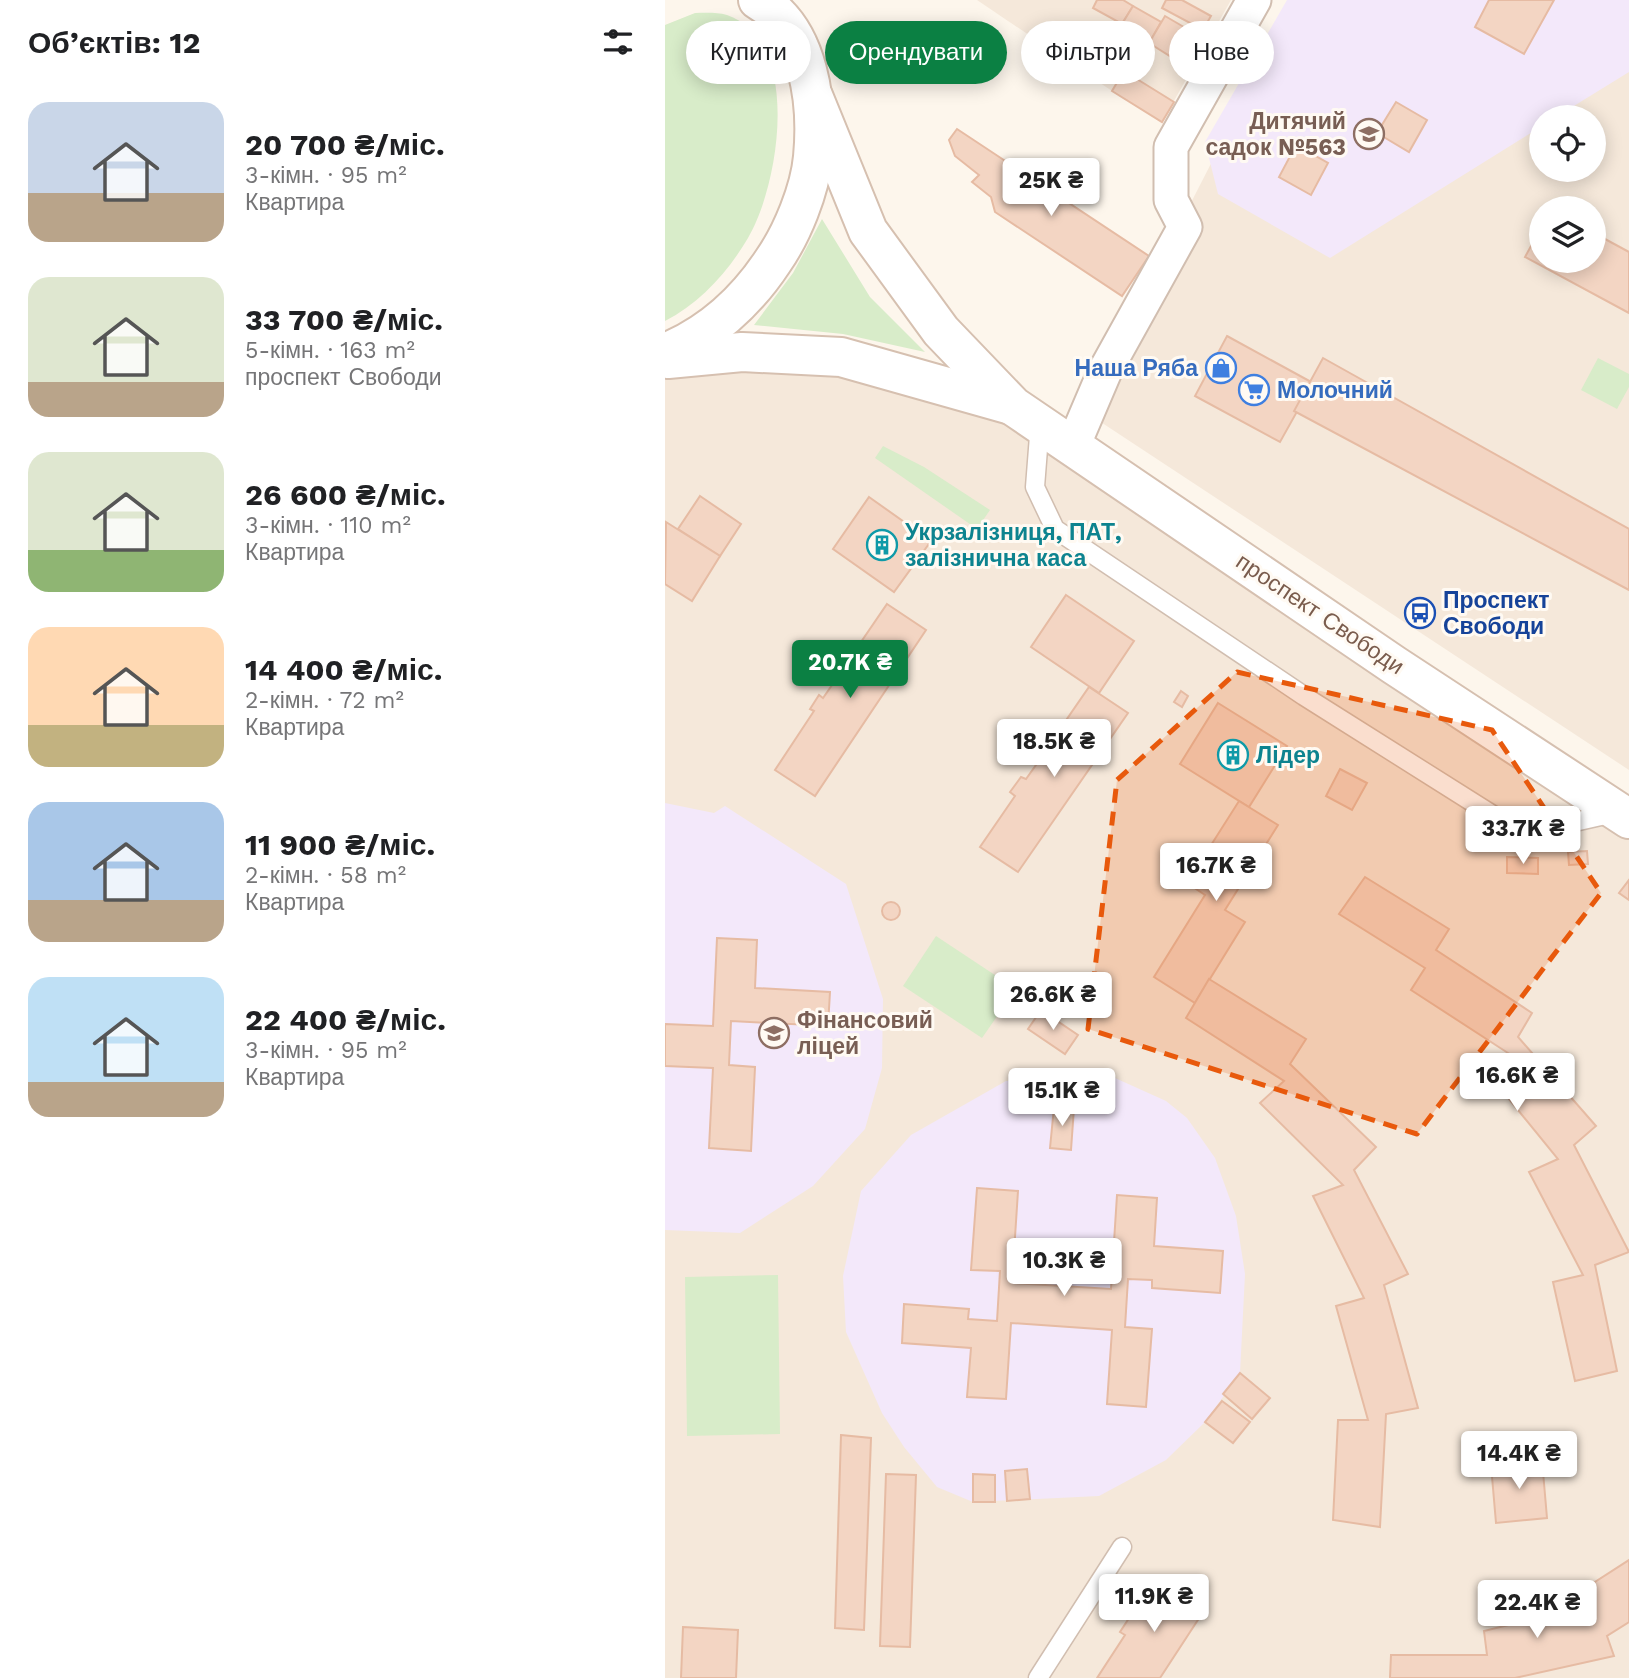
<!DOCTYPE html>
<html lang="uk">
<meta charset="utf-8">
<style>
:root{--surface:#fff;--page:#f2f2f2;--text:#202124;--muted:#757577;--accent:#0b8043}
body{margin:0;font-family:"Work Sans",sans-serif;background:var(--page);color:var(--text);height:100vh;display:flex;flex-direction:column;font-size:26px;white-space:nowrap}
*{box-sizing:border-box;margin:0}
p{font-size:23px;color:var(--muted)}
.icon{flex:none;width:38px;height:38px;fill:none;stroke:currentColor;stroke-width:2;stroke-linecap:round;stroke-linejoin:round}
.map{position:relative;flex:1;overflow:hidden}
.panel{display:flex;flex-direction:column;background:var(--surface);width:665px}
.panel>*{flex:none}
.banner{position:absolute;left:21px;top:21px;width:665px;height:63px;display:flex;gap:14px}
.controls{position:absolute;left:864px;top:105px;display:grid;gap:14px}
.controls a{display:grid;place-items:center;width:77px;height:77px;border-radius:50%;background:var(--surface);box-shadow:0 4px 18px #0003;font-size:35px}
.price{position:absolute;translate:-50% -60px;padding:0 16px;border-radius:7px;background:#fff;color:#222;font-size:23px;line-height:46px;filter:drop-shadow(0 2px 4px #0008)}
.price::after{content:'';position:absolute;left:50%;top:42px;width:21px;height:16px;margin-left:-10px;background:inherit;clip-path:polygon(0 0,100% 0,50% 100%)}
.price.active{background:var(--accent);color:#fff}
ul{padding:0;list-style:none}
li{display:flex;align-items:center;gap:21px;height:175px;padding:0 28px}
li span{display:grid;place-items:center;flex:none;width:196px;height:140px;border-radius:21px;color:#555}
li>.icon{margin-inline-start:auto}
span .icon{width:84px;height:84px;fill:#fffc;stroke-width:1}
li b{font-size:30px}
h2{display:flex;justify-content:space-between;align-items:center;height:84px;padding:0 28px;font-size:30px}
.tag{padding:0 24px;border-radius:32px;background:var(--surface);box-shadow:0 4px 18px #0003;font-size:24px;line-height:63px}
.tag.active{background:var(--accent);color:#fff}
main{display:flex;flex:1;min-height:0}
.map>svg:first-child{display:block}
.residential{fill:#f5e8da;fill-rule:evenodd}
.education{fill:#f3e8fa}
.green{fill:#d8ecc9}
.building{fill:#f3d5c3;stroke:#e6bba3;stroke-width:2}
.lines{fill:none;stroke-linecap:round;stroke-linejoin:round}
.lane-casing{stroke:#d1beb0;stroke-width:21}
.street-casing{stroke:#d1beb0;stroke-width:37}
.secondary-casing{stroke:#d6c0b0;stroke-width:42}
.lane{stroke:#fff;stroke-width:18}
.street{stroke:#fff;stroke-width:33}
.secondary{stroke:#fff;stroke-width:38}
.marked{fill:#e8590c;fill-opacity:0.2;stroke:#e8590c;stroke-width:5;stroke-dasharray:14 9;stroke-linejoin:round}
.labels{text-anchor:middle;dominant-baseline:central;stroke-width:6;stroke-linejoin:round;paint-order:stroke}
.education-label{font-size:23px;font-weight:bold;fill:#785e54;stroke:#fffaf3;text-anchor:end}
.shop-label{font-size:23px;font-weight:bold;fill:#366cbe;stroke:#fffaf3;text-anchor:end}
.culture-label{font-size:23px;font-weight:bold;fill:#0d838f;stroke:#fffaf3;text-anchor:start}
.transit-label{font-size:23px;font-weight:bold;fill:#164399;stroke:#fffaf3;text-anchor:start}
.street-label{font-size:23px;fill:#7a5c4d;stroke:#fffaf3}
</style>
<main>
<section class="panel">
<h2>Об’єктів: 12<svg class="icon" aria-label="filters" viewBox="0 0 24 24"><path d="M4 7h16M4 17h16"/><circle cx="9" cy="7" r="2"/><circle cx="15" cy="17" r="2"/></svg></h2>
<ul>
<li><span style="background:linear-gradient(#c9d6e8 65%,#b9a48a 0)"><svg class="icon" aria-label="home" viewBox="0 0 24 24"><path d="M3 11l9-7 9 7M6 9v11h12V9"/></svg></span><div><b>20 700 ₴/міс.</b><p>3-кімн. · 95 m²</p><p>Квартира</p></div></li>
<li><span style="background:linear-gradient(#dfe7d0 75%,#b9a48a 0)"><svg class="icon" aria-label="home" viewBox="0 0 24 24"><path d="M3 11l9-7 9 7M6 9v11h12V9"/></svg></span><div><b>33 700 ₴/міс.</b><p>5-кімн. · 163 m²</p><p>проспект Свободи</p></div></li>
<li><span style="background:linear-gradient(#dfe7d0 70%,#8fb573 0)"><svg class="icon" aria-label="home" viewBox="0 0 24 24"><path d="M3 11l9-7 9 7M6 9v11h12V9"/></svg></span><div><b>26 600 ₴/міс.</b><p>3-кімн. · 110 m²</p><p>Квартира</p></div></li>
<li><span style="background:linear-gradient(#ffd9b3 70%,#c2b280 0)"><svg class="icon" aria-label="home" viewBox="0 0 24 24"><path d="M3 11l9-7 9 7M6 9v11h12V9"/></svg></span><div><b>14 400 ₴/міс.</b><p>2-кімн. · 72 m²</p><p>Квартира</p></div></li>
<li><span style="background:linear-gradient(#a9c7e8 70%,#b9a48a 0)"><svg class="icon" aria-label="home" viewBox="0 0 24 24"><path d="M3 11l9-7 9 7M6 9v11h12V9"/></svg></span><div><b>11 900 ₴/міс.</b><p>2-кімн. · 58 m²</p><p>Квартира</p></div></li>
<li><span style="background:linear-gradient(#bfe0f5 75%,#b9a48a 0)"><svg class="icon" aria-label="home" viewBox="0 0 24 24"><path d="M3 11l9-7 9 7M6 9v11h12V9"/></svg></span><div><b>22 400 ₴/міс.</b><p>3-кімн. · 95 m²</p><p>Квартира</p></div></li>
</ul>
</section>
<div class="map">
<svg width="964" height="1678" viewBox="0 0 964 1678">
<rect width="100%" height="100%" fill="#fdf6ec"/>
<g class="residential">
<path d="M312,0H566L497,122L447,91Z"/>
<path d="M630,0H964V770L419,411ZM877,117H929V170H877ZM877,208H929V261H877Z"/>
<path d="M77,352L348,406L964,819V1678H0V359Z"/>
</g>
<g class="education">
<path d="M622,0H964V72L891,117H877V126L665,258L553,194L540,142Z"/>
<path d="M0,803L49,813L60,806L181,884L218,999L217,1068L200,1129L148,1186L75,1233L0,1230Z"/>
<path d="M418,1077L450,1078L501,1101L522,1118L550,1158L571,1216L580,1274L575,1373L540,1422L501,1460L434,1496L308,1502L272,1487L239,1447L217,1413L181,1332L178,1276L196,1191L246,1135L341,1081Z"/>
</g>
<g class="green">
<path d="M30,13C40,13 51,12 62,15C138,41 114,186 83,238C63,272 35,303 0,321V25Z"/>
<path d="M157,219L205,297L260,352L178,334L89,325L128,273Z"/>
<path d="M933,358L964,374V387L952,409L916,390Z"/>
<path d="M218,446L259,467L325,510L312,529L210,458Z"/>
<path d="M271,936L351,989L317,1038L238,986Z"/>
<path d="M113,1275L115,1434L22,1436L20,1277Z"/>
</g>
<g class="building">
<path d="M432,0H458L468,6L457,24L428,8Z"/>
<path d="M501,0H517L546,16L538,30L497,8Z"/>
<path d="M824,0H889L859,54L810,27Z"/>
<path d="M468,6L496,22L486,40L457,24Z"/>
<path d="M500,16L524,30L508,58L484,43Z"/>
<path d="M459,71L509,102L497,122L447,91Z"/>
<path d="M731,102L762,120L744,152L712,133Z"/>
<path d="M292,129L484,256L457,296L330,212L326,197L307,182L314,175L290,156L284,140Z"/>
<path d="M631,145L663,163L646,195L614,177Z"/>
<path d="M877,226V261H929V233L964,252V313L860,257Z"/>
<path d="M562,336L648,383L615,442L530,396Z"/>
<path d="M658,358L964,529V590L629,411Z"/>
<path d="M35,496L76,524L55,556L13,529Z"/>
<path d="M204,497L266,541L229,592L168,549Z"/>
<path d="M1,522L55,556L27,601L0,584Z"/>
<path d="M401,595L469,641L434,693L366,647Z"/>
<path d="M222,604L261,630L150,796L110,770L149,711L145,709L154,695L158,698L174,675L169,671L179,657L183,661Z"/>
<path d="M424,687L463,713L353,872L315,847L350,796L345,792L356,777L361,779L376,758L371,755L382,739L386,742Z"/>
<path d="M516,691L523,696L517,707L509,702Z"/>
<path d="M553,703L622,746L584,807L515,764Z"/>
<path d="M675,769L702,783L687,810L661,796Z"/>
<path d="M574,801L613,825L560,910L580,922L530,1003L489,977L540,895L522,883Z"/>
<path d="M922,851L923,864L904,865L903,852Z"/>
<path d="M842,857L873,858V874L842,873Z"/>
<path d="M700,877L784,929L771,950L867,1013L853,1037L931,1126L909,1145L964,1252L930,1265L952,1371L910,1381L888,1282L918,1275L864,1172L893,1159L821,1071L843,1053L746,990L760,968L674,914Z"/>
<path d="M964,880V900L954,893Z"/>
<circle cx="226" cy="911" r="9"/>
<path d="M52,938L92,940L90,988L165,992L163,1026L66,1021L64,1065L90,1067L86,1151L44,1148L48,1068L0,1066V1024L48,1026Z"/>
<path d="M544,979L641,1039L625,1064L711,1147L689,1170L743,1274L719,1285L753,1408L721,1414L715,1527L668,1520L673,1420H703L671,1306L699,1298L648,1196L678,1185L595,1103L619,1081L521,1018Z"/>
<path d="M376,1010L413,1035L400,1054L363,1029Z"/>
<path d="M389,1107L409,1108L406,1150L385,1148Z"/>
<path d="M312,1188L353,1191L347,1283L446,1289L452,1195L492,1198L489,1246L558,1251L555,1293L487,1288V1280L463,1279L460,1327L487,1329L481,1407L442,1404L447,1330L346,1323L341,1399L302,1397L306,1348L237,1343L239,1304L304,1309L303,1319L332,1321L335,1271L306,1270Z"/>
<path d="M575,1373L605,1398L587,1419L558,1394Z"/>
<path d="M557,1401L585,1422L568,1443L540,1422Z"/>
<path d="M176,1435L206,1438L199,1630L170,1628Z"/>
<path d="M877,1460L882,1518L831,1523L826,1465Z"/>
<path d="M362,1469L365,1499L342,1501L340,1471Z"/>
<path d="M221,1474L251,1475L245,1647L215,1646Z"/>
<path d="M308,1474L330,1475V1502H308Z"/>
<path d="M964,1560V1622L942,1636L949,1656L850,1678H725L726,1655H822L819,1631L928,1604L919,1589Z"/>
<path d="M497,1577L542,1606L495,1678H432L460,1635L455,1632L470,1609L474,1611Z"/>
<path d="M18,1627L73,1630L71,1678H16Z"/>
</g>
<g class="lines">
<g class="lane-casing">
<g id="lane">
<path d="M375,423L370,487L390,529L639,696L842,824L883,828L949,813"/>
<path d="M373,1678L457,1547"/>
</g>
</g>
<g class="street-casing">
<path id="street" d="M408,446L440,371L520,227L506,200V147L589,0"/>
</g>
<g class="secondary-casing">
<g id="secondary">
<path d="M148,96L203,231L276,331L348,406L729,665L964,819"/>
<path d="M0,353C44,335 81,302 108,261C127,234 145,190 148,157C153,104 145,29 93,0"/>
<path d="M3,359L77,352L176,357L346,405"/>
</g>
</g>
<use href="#lane" class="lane"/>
<use href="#street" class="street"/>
<use href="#secondary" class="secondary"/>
</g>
<path class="marked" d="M572,672L827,730L936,893L752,1134L423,1029L452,780Z"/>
<defs>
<g id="school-ring" transform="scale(1.575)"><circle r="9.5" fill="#fffaf3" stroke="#8d6e63" stroke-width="1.5"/><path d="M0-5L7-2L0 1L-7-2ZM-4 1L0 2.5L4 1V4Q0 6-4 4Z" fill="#8d6e63"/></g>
<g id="shop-ring" transform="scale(1.575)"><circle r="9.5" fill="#fffaf3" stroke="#3f7fe0" stroke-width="1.5"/><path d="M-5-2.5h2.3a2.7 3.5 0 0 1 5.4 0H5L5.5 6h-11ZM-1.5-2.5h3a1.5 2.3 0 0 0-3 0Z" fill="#3f7fe0"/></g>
<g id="supermarket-ring" transform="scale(1.575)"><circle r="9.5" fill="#fffaf3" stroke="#3f7fe0" stroke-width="1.5"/><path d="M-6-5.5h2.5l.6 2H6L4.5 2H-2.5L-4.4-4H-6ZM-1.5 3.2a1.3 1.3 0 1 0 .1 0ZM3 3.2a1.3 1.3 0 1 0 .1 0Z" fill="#3f7fe0"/></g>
<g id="building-ring" transform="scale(1.575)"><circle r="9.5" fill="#fffaf3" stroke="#0f9aa8" stroke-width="1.5"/><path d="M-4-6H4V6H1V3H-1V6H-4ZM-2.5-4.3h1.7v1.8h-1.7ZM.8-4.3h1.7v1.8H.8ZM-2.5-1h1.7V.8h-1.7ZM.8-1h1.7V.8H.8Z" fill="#0f9aa8"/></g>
<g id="bus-ring" transform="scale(1.575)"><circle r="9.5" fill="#fffaf3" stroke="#1a4fb4" stroke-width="1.5"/><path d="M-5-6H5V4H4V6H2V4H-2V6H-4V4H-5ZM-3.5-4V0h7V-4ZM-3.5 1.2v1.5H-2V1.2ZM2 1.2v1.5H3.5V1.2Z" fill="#1a4fb4"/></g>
</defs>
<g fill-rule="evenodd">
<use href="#school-ring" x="704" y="134"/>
<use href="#shop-ring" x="556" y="368"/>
<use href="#supermarket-ring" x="589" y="390"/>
<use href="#building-ring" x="217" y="545"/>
<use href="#bus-ring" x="755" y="613"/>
<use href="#building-ring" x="568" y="755"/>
<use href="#school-ring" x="109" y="1033"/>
</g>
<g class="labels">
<g class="education-label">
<text x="681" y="121">Дитячий<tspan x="681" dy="26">садок №563</tspan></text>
<text x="132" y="1020" text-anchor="start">Фінансовий<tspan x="132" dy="26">ліцей</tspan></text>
</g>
<g class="shop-label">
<text x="533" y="368">Наша Ряба</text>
<text x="612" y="390" text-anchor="start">Молочний</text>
</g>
<g class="culture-label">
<text x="240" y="532">Укрзалізниця, ПАТ,<tspan x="240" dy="26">залізнична каса</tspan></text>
<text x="591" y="755">Лідер</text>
</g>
<g class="transit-label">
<text x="778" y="600">Проспект<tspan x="778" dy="26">Свободи</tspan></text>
</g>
<g class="street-label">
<text transform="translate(655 614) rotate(34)">проспект Свободи</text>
</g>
</g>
</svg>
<div class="controls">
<a><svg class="icon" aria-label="locate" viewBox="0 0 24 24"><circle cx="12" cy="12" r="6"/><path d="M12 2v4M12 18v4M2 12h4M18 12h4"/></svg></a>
<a><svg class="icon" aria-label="layers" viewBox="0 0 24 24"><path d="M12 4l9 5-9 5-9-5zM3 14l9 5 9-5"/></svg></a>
</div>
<b class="price" style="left:386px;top:218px">25K ₴</b>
<b class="price active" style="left:185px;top:700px">20.7K ₴</b>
<b class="price" style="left:389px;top:779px">18.5K ₴</b>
<b class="price" style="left:858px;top:866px">33.7K ₴</b>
<b class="price" style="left:551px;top:903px">16.7K ₴</b>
<b class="price" style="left:388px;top:1032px">26.6K ₴</b>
<b class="price" style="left:852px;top:1113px">16.6K ₴</b>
<b class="price" style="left:397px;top:1128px">15.1K ₴</b>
<b class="price" style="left:399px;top:1298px">10.3K ₴</b>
<b class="price" style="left:854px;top:1491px">14.4K ₴</b>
<b class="price" style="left:489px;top:1634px">11.9K ₴</b>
<b class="price" style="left:872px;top:1640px">22.4K ₴</b>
<div class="banner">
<a class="tag">Купити</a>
<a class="tag active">Орендувати</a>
<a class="tag">Фільтри</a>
<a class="tag">Нове</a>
</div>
</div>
</main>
